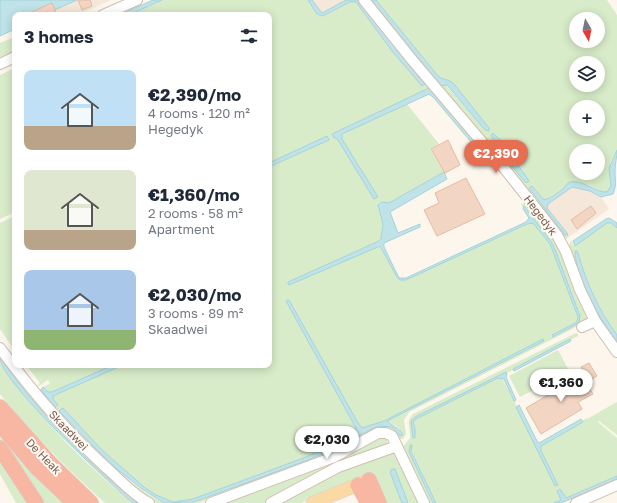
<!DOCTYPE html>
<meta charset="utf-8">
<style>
:root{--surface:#fff;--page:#f6f6f7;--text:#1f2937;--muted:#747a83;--accent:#e76f51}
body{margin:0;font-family:"Golos Text",sans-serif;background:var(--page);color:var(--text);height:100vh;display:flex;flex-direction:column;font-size:15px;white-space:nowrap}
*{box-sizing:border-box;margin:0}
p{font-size:13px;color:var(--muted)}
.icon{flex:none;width:22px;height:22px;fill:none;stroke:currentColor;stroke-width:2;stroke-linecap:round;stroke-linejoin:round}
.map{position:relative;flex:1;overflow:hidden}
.sheet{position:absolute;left:12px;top:12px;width:260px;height:356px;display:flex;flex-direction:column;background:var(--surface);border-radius:8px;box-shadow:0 2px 10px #0003}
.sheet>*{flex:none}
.needle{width:26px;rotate:171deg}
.fabs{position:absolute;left:569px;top:12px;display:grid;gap:8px}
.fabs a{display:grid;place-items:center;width:36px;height:36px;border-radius:50%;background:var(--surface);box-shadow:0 2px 10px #0003;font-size:20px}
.price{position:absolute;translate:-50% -34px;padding:0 9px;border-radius:14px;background:#fff;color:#222;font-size:13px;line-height:26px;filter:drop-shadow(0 1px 2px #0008)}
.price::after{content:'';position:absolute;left:50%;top:24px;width:12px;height:9px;margin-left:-6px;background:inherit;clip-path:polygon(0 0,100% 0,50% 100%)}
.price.selected{background:var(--accent);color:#fff}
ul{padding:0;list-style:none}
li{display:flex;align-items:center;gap:12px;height:100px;padding:0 12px}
li span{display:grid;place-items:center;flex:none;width:112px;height:80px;border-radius:8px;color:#555}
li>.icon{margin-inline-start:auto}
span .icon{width:48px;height:48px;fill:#fffc;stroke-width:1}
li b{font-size:17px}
h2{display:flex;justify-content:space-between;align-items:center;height:48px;padding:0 12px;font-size:17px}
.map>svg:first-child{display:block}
.residential{fill:#f5e8da}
.green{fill:#d8ecc9;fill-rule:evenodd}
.water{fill:#bfe3e8;stroke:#a5d3da}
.building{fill:#f3d5c3;stroke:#e6bba3}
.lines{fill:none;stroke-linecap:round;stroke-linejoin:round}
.minor-casing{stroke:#d1beb0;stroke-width:12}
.major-casing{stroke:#dad1cd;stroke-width:14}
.highway-casing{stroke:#dad1cd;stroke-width:16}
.minor{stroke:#fff;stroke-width:10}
.major{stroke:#fbd9a5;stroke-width:13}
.highway{stroke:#f7b7a3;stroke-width:15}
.labels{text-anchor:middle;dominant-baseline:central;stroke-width:4;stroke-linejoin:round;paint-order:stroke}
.street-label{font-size:11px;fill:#7a5c4d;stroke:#fffaf3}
</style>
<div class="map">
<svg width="617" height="503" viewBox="0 0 617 503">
<rect width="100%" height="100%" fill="#fdf6ec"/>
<g class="residential">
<path d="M77,0H111L78,15H43Z"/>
<path d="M312,0H346L322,13Z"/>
<path d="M572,187L590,191L601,197L609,209L569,237L546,206L548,203Z"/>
</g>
<g class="green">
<path d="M162,0H308L317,14L326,15L350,2H356L392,51L425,84L358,0H361L499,166L496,168L494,166L495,165L429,88L332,134L334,138H336L338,140L375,199L341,137L345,132L407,104L439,144L430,149L444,172L389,203H379L378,205L383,224L381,239L379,241L288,282L380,246L397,277L403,280L527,224L533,223L550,244L578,317L577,322L552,335L554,337L578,323L580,316L552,243L524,207L523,208L521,204L528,203L557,240L587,316L584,323L409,412L404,420L406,434L403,439H399L391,430L249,486L198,503H192L308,460L333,449L378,426L392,427L400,436L403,435L398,427L387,421L544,341L543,339L384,421L362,428L358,423L289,300L286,301L356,428L355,433L332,446L306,457L193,499L173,502L156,495L144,487L101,449L63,408L59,411C91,444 123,483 164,503H156L147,498L103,461L38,391L50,383L48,380L37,387L17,365H21L37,386L40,383L26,365H113L52,392H48L44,388L41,390L58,405L53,399V396L123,365H269V296L271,295L269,291V167L329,140L327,136L269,163V15H129Z"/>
<path d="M368,0H371L486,131L489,128L454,84C449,79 442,80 438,76L376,0H607L617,15V150L610,163V189L607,192H602L589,185L570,182L559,192L544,200L532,186L529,188L569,237L565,239L563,237ZM576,19H598V41H576ZM576,63H598V85H576ZM576,107H598V129H576ZM494,133L524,172L500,152L491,135ZM576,151H598V173H576Z"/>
<path d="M15,37V53L0,60V43Z"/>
<path d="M15,68V212L0,219V75Z"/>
<path d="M15,216V351L0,329V223Z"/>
<path d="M607,223H611L617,228V335C598,308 588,284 578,253L575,252C581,284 596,316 617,341V348L592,309L569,247L571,240L573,245H575Z"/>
<path d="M576,333L578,334V336L513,370L507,373L506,372L415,417L411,425L413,434L415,429L413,422L416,419L498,378H502L514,401H515L516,407L555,486L558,484L541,451V446L582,421L587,418V419L617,402V435L599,421L598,422L617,438V476L566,498L560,489L557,491L561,500L554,503H436L411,449L409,452L433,503H428L402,448L410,438C411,429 405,422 413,414Z"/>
<path d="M558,350L569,371L520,397L509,376Z"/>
<path d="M0,353L143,503H138C93,468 52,426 17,381C11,373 0,363 0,353Z"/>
<path d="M0,362C37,415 83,463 133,503H105C67,469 32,434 0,394Z"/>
<path d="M0,433L66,503H40L0,443Z"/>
<path d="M379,436L388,438L387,443L383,447L317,475L266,503H220Z"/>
<path d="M0,452L34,503H16L0,474Z"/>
<path d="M391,452L396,454L421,503H408L395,469L390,472L402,503H382L370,473L301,503H279L330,474Z"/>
</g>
<g class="water">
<path d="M0,0H77L43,15H15V29L0,36Z"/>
<path d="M153,0H162L129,15H119Z"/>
<path d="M308,0H312L322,13L346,0H358L425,84L422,86L392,51L356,2H350L323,16L317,14Z"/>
<path d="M371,0H376L438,76C442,80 449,79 454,84L489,128V131L485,130L447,85L441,86Z"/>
<path d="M429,88L495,165L492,167L434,98L429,94L427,95L342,134V139L378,197L374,199L338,140L336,138H334L332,134Z"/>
<path d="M493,133L503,143L529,181L526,183L500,152L491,135Z"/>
<path d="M327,136L329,140L269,167V163Z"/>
<path d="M617,150C617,157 615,164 615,171C615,181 617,184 613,194L601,197L590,191L572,187L548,204L547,208L567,233L568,235H565L529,188L532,186L544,200C551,198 558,193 563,189C565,187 567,183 570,182C582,179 596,193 607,192L611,186L609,168Z"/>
<path d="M444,172L447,179L390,212L398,233L420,224V227L384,243V247L398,276L400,278H406L526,222L529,218L523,209L524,206L552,243L556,252L580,316L579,323L553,337L552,335L577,322L578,317L550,244L533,223L527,224L406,280H400L397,277L380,246L289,285L288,284V282L379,241L381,239L383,224L378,205L382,202L389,203Z"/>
<path d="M609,218L617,223V228L611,223H607L575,246L573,241L606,219Z"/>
<path d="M575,251H577L578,253C587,284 598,309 617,335V341C601,322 575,276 575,251Z"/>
<path d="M289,300L358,423L362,428L384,421L543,339L544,341L387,421C392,426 399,427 403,435L400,436L392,427L378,426L333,449L308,460L194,502L164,503L142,489L119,471L99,452L59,411L63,408L101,449L144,487L156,495L173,502L193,499L306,457L332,446L354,433L356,428L286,301Z"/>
<path d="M570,339L571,341L514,371L513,369Z"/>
<path d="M0,358C39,412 85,462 138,503H133C111,485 0,381 0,358Z"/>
<path d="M113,365H123L53,396V399L58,405L55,407L41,390L43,387L48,392H52Z"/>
<path d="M506,372L507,374L506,377L516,400L514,401L504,379L498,378L416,419L413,422L415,429V438H413L411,421L415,417Z"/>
<path d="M519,405L537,441L539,443L581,419L583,422L541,446V451L558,485L555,486L516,407Z"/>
<path d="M410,445H412L411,451L436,503H433L409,452Z"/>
<path d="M392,469H395L408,503H402L390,472Z"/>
<path d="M617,476V479L561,503H554L561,500L557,491L560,489L566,498Z"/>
</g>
<g class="building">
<path d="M78,0H90L92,6L82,10Z"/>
<path d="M52,3L57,15H25Z"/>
<path d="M448,140L460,165L445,173L431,149Z"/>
<path d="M466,178L485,214L437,236L424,210L439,203L435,193Z"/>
<path d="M591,206L596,213L577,229L571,220Z"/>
<path d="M589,363L597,376L586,383L593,394L578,402L582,409L541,434L526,408L567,384L574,395L583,389L577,378L585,374L581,367Z"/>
</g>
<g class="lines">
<g class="minor-casing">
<g id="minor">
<path d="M364,0L413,61L504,168L557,235L566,252L580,290L595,321L617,352"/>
<path d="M103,15L137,0"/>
<path d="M0,64L15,57"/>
<path d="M582,327L595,321"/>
<path d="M0,348C33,393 70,435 111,472C123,483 135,496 149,503"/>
<path d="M211,503L334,457L378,433H386L392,436L424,503"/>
<path d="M271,503L338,467L397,446"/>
<path d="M576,503L617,485"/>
</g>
</g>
<g class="major-casing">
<path id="major" d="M313,503L367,481"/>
</g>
<g class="highway-casing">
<g id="highway">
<path d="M0,407L50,463L91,503"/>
<path d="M0,424L37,468L74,503"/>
<path d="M0,448L36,503"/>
<path d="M369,480L379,503"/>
<path d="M358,485L368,503"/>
</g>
</g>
<use href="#minor" class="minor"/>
<use href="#major" class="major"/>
<use href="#highway" class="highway"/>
</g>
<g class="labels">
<g class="street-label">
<text transform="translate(541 215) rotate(53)">Hegedyk</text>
<text transform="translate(69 430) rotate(46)">Skaadwei</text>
<text transform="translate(44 456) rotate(46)">De Heak</text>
</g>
</g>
</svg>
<div class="fabs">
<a><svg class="needle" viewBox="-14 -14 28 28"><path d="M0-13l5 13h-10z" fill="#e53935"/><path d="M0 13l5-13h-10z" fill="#747a83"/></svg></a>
<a><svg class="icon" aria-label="layers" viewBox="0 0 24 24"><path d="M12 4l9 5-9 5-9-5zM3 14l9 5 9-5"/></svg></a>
<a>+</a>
<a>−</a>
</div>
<b class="price selected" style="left:496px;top:174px">€2,390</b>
<b class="price" style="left:561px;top:403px">€1,360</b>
<b class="price" style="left:327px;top:460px">€2,030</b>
<section class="sheet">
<h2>3 homes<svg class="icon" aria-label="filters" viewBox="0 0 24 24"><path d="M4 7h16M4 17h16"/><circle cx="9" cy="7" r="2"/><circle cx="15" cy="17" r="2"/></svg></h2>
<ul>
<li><span style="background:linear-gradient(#bfe0f5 70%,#b9a48a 0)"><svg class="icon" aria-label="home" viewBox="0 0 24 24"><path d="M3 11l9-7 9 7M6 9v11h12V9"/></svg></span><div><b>€2,390/mo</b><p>4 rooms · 120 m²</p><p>Hegedyk</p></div></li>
<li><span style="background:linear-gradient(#dfe7d0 75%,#b9a48a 0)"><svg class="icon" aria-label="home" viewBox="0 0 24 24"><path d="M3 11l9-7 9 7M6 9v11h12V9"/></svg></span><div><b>€1,360/mo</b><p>2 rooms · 58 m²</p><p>Apartment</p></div></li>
<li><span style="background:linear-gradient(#a9c7e8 75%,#8fb573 0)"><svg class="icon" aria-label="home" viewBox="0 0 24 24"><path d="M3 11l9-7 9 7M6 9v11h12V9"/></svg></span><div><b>€2,030/mo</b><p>3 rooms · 89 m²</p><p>Skaadwei</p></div></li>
</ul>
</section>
</div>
